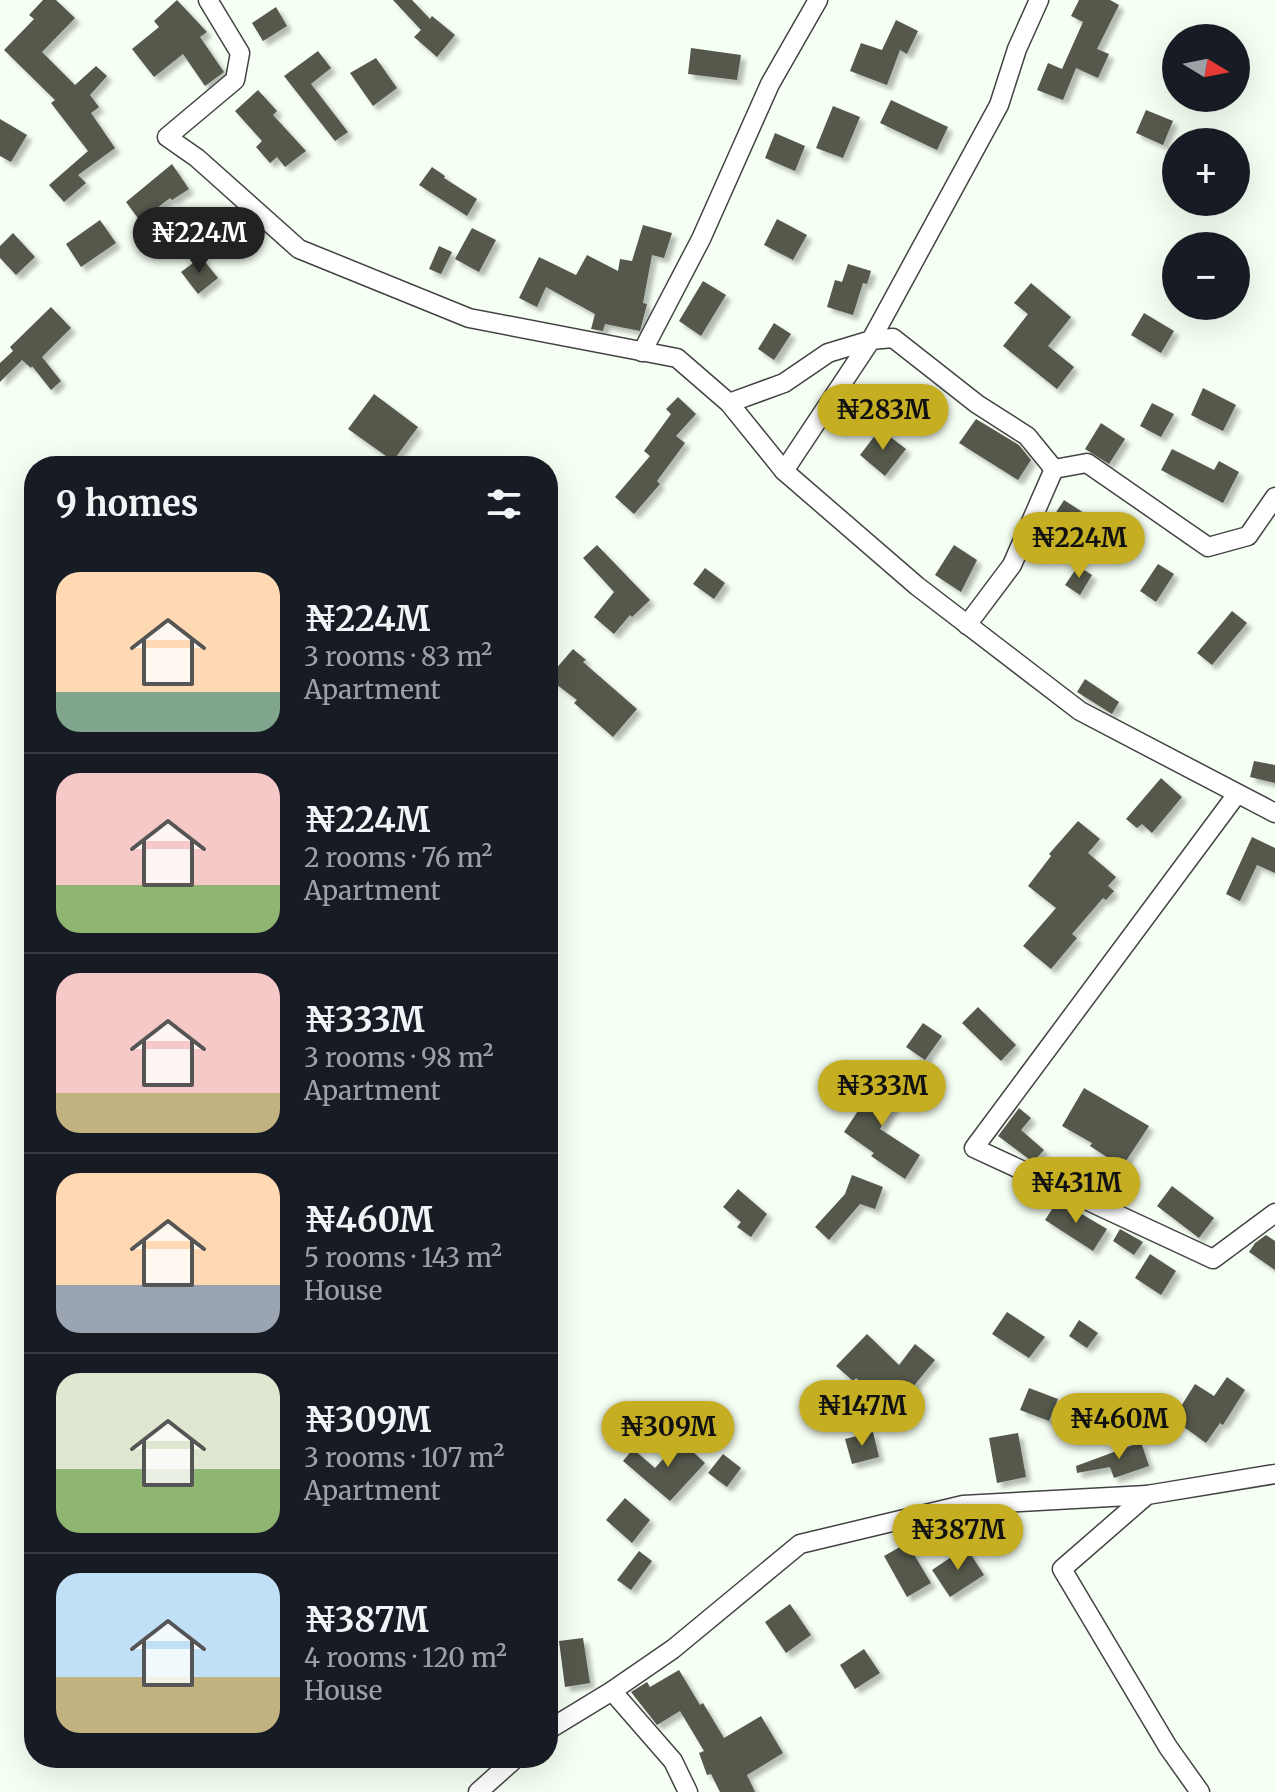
<!DOCTYPE html>
<meta charset="utf-8">
<style>
:root{--surface:#171b24;--page:#242831;--text:#f1f3f6;--muted:#9ea1a6;--line:#363941;--accent:#c5ae22}
body{margin:0;font-family:Merriweather,serif;background:var(--page);color:var(--text);height:100vh;display:flex;flex-direction:column;font-size:30px;white-space:nowrap}
*{box-sizing:border-box;margin:0}
p{font-size:26px;color:var(--muted)}
.icon{flex:none;width:44px;height:44px;fill:none;stroke:currentColor;stroke-width:2;stroke-linecap:round;stroke-linejoin:round}
.map{position:relative;flex:1;overflow:hidden}
.sheet{position:absolute;left:24px;top:456px;width:534px;height:1312px;display:flex;flex-direction:column;background:var(--surface);border-radius:32px;box-shadow:0 8px 32px #0002}
.sheet>*{flex:none}
.needle{width:52px;rotate:100deg}
.buttons{position:absolute;left:1162px;top:24px;display:grid;gap:16px}
.buttons a{display:grid;place-items:center;width:88px;height:88px;border-radius:50%;background:var(--surface);box-shadow:0 8px 32px #0002;font-size:40px}
.price{position:absolute;translate:-50% -68px;padding:0 18px;border-radius:28px;background:var(--accent);color:#111;font-size:26px;line-height:52px;filter:drop-shadow(0 2px 4px #0008)}
.price::after{content:'';position:absolute;left:50%;top:48px;width:24px;height:18px;margin-left:-12px;background:inherit;clip-path:polygon(0 0,100% 0,50% 100%)}
.price.selected{background:#222;color:#fff}
ul{padding:0;list-style:none}
li{display:flex;align-items:center;gap:24px;height:200px;padding:0 32px}
li+li{border-top:2px solid var(--line)}
li span{display:grid;place-items:center;flex:none;width:224px;height:160px;border-radius:24px;color:#555}
li>.icon{margin-inline-start:auto}
span .icon{width:96px;height:96px;fill:#fffc;stroke-width:1}
li b{font-size:34px}
h2{display:flex;justify-content:space-between;align-items:center;height:96px;padding:0 32px;font-size:34px}
.map>svg:first-child{display:block}
.building{fill:#55594c;filter:url(#shadow)}
.lines{fill:none;stroke-linecap:round;stroke-linejoin:round}
.street-casing{stroke:#434343;stroke-width:21}
.street{stroke:#fff;stroke-width:18}
</style>
<div class="map">
<svg width="1275" height="1792" viewBox="0 0 1275 1792">
<defs>
<filter id="shadow"><feDropShadow dx="5" dy="5" stdDeviation="2" flood-color="#0004"/></filter>
</defs>
<rect width="100%" height="100%" fill="#f6fff3"/>
<g class="building">
<path d="M43,0H56L75,18L42,52L75,85L96,66L107,76L90,95L99,107L91,113L115,148L78,175L86,183L64,202L49,185L88,151L51,103L55,100L4,50L34,19L29,15Z"/>
<path d="M177,0L207,32L200,37L224,72L205,86L183,54L154,77L132,49L159,27L154,21Z"/>
<path d="M393,0H412L430,19L432,16L455,35L437,57L414,37L421,30Z"/>
<path d="M1079,0H1110L1119,5L1097,49L1109,54L1098,78L1076,68L1063,100L1037,90L1048,63L1062,69L1083,22L1071,16Z"/>
<path d="M276,7L287,26L263,41L252,23Z"/>
<path d="M896,20L918,31L907,54L900,50L887,85L850,71L861,43L882,50Z"/>
<path d="M691,48L741,55L737,80L688,74Z"/>
<path d="M318,51L331,68L311,84L348,132L335,141L284,76Z"/>
<path d="M376,58L397,88L373,106L350,73Z"/>
<path d="M258,90L277,111L273,115L306,151L285,167L277,157L270,163L256,147L262,141L235,111Z"/>
<path d="M891,100L948,127L937,150L880,123Z"/>
<path d="M833,106L860,117L843,158L816,148Z"/>
<path d="M1146,110L1173,121L1163,145L1136,133Z"/>
<path d="M0,119L27,135L11,162L0,156Z"/>
<path d="M775,133L805,146L795,171L765,158Z"/>
<path d="M172,164L189,189L172,200L170,198L140,221L126,202Z"/>
<path d="M432,167L445,176L444,178L477,199L467,216L419,185Z"/>
<path d="M777,219L807,235L793,260L764,245Z"/>
<path d="M100,220L116,243L81,267L66,244Z"/>
<path d="M643,225L672,233L664,258L652,255L643,303L647,304L640,331L605,324L603,331L591,329L595,314L546,287L537,307L519,298L539,257L576,275L587,255L618,271L620,259L632,261Z"/>
<path d="M472,228L496,240L479,272L455,259Z"/>
<path d="M13,233L35,257L16,275L0,258V246Z"/>
<path d="M439,246L452,252L441,274L429,269Z"/>
<path d="M201,257L218,278L198,294L181,272Z"/>
<path d="M848,264L871,271L867,284L863,283L853,315L827,307L835,280L842,282Z"/>
<path d="M703,281L726,295L701,336L679,321Z"/>
<path d="M1031,283L1071,317L1048,346L1074,367L1057,389L1003,346L1028,314L1014,303Z"/>
<path d="M51,307L71,328L42,357L61,381L51,390L32,366L31,368L22,360L0,382V363L13,351L10,347Z"/>
<path d="M1144,313L1174,331L1161,353L1131,335Z"/>
<path d="M774,323L791,334L774,360L758,349Z"/>
<path d="M1203,388L1236,405L1223,431L1191,415Z"/>
<path d="M374,394L418,427L393,461L348,429Z"/>
<path d="M678,397L696,414L676,436L685,443L657,481L660,484L634,514L615,497L650,456L644,451L671,414L666,409Z"/>
<path d="M1152,403L1174,414L1161,437L1140,426Z"/>
<path d="M976,419L1019,445L1031,460L1018,480L959,443Z"/>
<path d="M1101,423L1125,439L1109,464L1085,449Z"/>
<path d="M880,429L906,449L885,476L860,455Z"/>
<path d="M1172,449L1214,470L1219,461L1239,472L1223,503L1161,470Z"/>
<path d="M1064,500L1090,517L1068,551L1042,534Z"/>
<path d="M597,545L650,600L632,617L630,615L614,634L594,617L614,592L583,558Z"/>
<path d="M954,545L977,560L961,592L935,575Z"/>
<path d="M1158,564L1174,574L1156,602L1140,591Z"/>
<path d="M1078,566L1092,575L1080,595L1065,585Z"/>
<path d="M705,568L725,583L714,599L693,584Z"/>
<path d="M1232,611L1247,623L1212,665L1197,653Z"/>
<path d="M573,649L586,660L583,662L637,709L613,737L574,703L577,700L548,678Z"/>
<path d="M1085,679L1119,702L1112,714L1077,692Z"/>
<path d="M1254,761L1275,765V783L1250,777Z"/>
<path d="M1161,778L1182,797L1152,833L1142,824L1137,828L1126,819Z"/>
<path d="M1078,821L1100,839L1088,853L1116,877L1108,886L1114,891L1106,900L1103,898L1072,934L1077,938L1051,969L1023,946L1056,908L1028,886L1051,856L1049,854Z"/>
<path d="M1252,837L1275,848V873L1257,865L1240,901L1226,894Z"/>
<path d="M978,1007L1016,1045L1001,1061L962,1023Z"/>
<path d="M923,1023L942,1036L925,1060L906,1047Z"/>
<path d="M883,1073L906,1088L880,1129L920,1155L905,1179L871,1156L874,1153L844,1132Z"/>
<path d="M1084,1088L1149,1126L1122,1167L1090,1146L1092,1143L1062,1126Z"/>
<path d="M1019,1108L1031,1118L1021,1130L1044,1150L1033,1162L998,1136Z"/>
<path d="M852,1175L883,1187L875,1209L860,1204L829,1240L815,1227L845,1194Z"/>
<path d="M1172,1186L1214,1218L1199,1238L1157,1206Z"/>
<path d="M738,1189L767,1214L751,1237L737,1227L741,1222L723,1207Z"/>
<path d="M1058,1200L1107,1229L1093,1251L1045,1220Z"/>
<path d="M1120,1229L1143,1242L1134,1255L1113,1241Z"/>
<path d="M1266,1235L1275,1241V1270L1249,1252L1255,1243Z"/>
<path d="M1150,1254L1176,1271L1161,1295L1135,1278Z"/>
<path d="M1007,1312L1045,1337L1029,1358L992,1334Z"/>
<path d="M1079,1320L1098,1333L1087,1348L1069,1336Z"/>
<path d="M867,1334L899,1365L915,1344L935,1360L899,1404L878,1389L875,1392L856,1378L853,1381L836,1366Z"/>
<path d="M1227,1377L1245,1390L1223,1425L1220,1423L1206,1443L1173,1419L1195,1384L1214,1396Z"/>
<path d="M1029,1388L1058,1399L1049,1421L1020,1410Z"/>
<path d="M873,1432L879,1457L852,1464L845,1439Z"/>
<path d="M1018,1433L1026,1477L997,1483L989,1438Z"/>
<path d="M680,1440L705,1463L670,1501L623,1461L633,1449L655,1468Z"/>
<path d="M1141,1442L1149,1466L1114,1478L1110,1467L1077,1473L1076,1466Z"/>
<path d="M723,1454L741,1468L727,1487L708,1473Z"/>
<path d="M625,1498L650,1520L632,1543L606,1520Z"/>
<path d="M907,1543L931,1583L907,1597L884,1556Z"/>
<path d="M966,1547L984,1575L950,1597L932,1570Z"/>
<path d="M639,1551L652,1561L631,1590L617,1580Z"/>
<path d="M790,1604L811,1635L786,1653L765,1622Z"/>
<path d="M583,1638L590,1683L565,1687L559,1641Z"/>
<path d="M864,1649L880,1673L855,1689L840,1665Z"/>
<path d="M679,1670L700,1705L703,1703L724,1738L761,1716L783,1753L747,1775L755,1792H720L711,1774L707,1775L699,1753L704,1751L680,1711L657,1725L631,1692L647,1682L650,1687Z"/>
</g>
<g class="lines">
<g class="street-casing">
<g id="street">
<path d="M208,0L240,53L235,80L167,137L197,158L299,249L469,318L677,358L729,403L784,471L917,586L1080,711L1275,813"/>
<path d="M642,352L701,239L770,84L818,0"/>
<path d="M729,403L784,383L828,353L871,340L999,105L1017,49L1039,0"/>
<path d="M784,471L871,340L893,338L977,404L1027,436L1054,469"/>
<path d="M967,625L1012,565L1054,469L1087,463L1208,547L1248,536L1275,497"/>
<path d="M1237,794L974,1148L1213,1259L1275,1213"/>
<path d="M612,1691L673,1761L688,1792"/>
<path d="M548,1730L612,1691L673,1649L800,1544L963,1505L1147,1495"/>
<path d="M478,1792L516,1758"/>
<path d="M1200,1792L1168,1747L1062,1569L1147,1495L1275,1474"/>
</g>
</g>
<use href="#street" class="street"/>
</g>
</svg>
<div class="buttons">
<a><svg class="needle" viewBox="-14 -14 28 28"><path d="M0-13l5 13h-10z" fill="#e53935"/><path d="M0 13l5-13h-10z" fill="#9ea1a6"/></svg></a>
<a>+</a>
<a>−</a>
</div>
<b class="price selected" style="left:199px;top:275px">₦224M</b>
<b class="price" style="left:883px;top:452px">₦283M</b>
<b class="price" style="left:1079px;top:580px">₦224M</b>
<b class="price" style="left:882px;top:1128px">₦333M</b>
<b class="price" style="left:1076px;top:1225px">₦431M</b>
<b class="price" style="left:862px;top:1448px">₦147M</b>
<b class="price" style="left:1119px;top:1461px">₦460M</b>
<b class="price" style="left:668px;top:1469px">₦309M</b>
<b class="price" style="left:958px;top:1572px">₦387M</b>
<section class="sheet">
<h2>9 homes<svg class="icon" aria-label="filters" viewBox="0 0 24 24"><path d="M4 7h16M4 17h16"/><circle cx="9" cy="7" r="2"/><circle cx="15" cy="17" r="2"/></svg></h2>
<ul>
<li><span style="background:linear-gradient(#ffd9b3 75%,#7fa58c 0)"><svg class="icon" aria-label="home" viewBox="0 0 24 24"><path d="M3 11l9-7 9 7M6 9v11h12V9"/></svg></span><div><b>₦224M</b><p>3 rooms · 83 m²</p><p>Apartment</p></div></li>
<li><span style="background:linear-gradient(#f6c9c9 70%,#8fb573 0)"><svg class="icon" aria-label="home" viewBox="0 0 24 24"><path d="M3 11l9-7 9 7M6 9v11h12V9"/></svg></span><div><b>₦224M</b><p>2 rooms · 76 m²</p><p>Apartment</p></div></li>
<li><span style="background:linear-gradient(#f6c9c9 75%,#c2b280 0)"><svg class="icon" aria-label="home" viewBox="0 0 24 24"><path d="M3 11l9-7 9 7M6 9v11h12V9"/></svg></span><div><b>₦333M</b><p>3 rooms · 98 m²</p><p>Apartment</p></div></li>
<li><span style="background:linear-gradient(#ffd9b3 70%,#9aa5b1 0)"><svg class="icon" aria-label="home" viewBox="0 0 24 24"><path d="M3 11l9-7 9 7M6 9v11h12V9"/></svg></span><div><b>₦460M</b><p>5 rooms · 143 m²</p><p>House</p></div></li>
<li><span style="background:linear-gradient(#dfe7d0 60%,#8fb573 0)"><svg class="icon" aria-label="home" viewBox="0 0 24 24"><path d="M3 11l9-7 9 7M6 9v11h12V9"/></svg></span><div><b>₦309M</b><p>3 rooms · 107 m²</p><p>Apartment</p></div></li>
<li><span style="background:linear-gradient(#bfe0f5 65%,#c2b280 0)"><svg class="icon" aria-label="home" viewBox="0 0 24 24"><path d="M3 11l9-7 9 7M6 9v11h12V9"/></svg></span><div><b>₦387M</b><p>4 rooms · 120 m²</p><p>House</p></div></li>
</ul>
</section>
</div>
